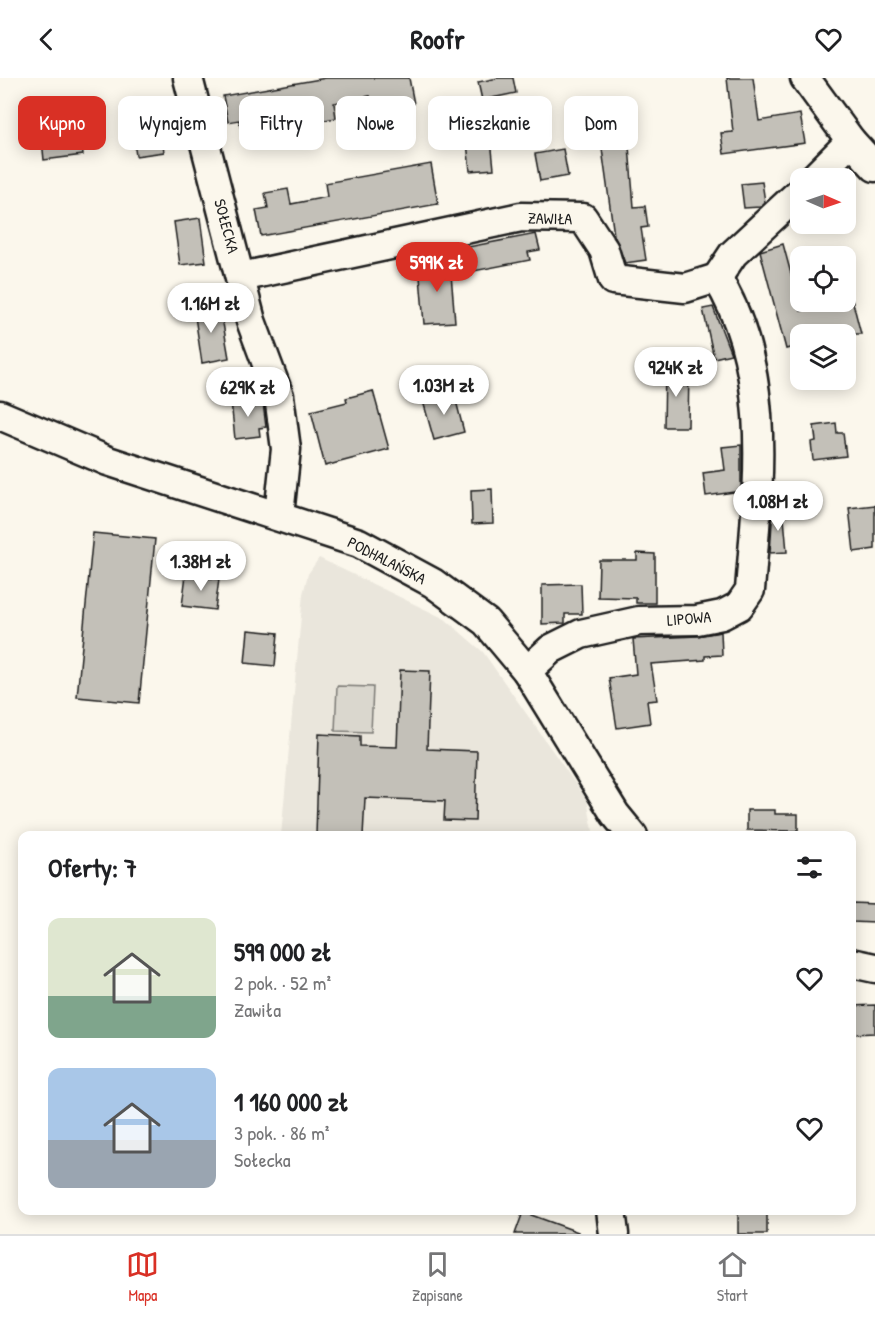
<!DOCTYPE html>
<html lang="pl">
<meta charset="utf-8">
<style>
:root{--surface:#fff;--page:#f6f6f6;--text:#202124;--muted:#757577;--line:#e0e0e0;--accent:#d93025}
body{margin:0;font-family:"Patrick Hand",sans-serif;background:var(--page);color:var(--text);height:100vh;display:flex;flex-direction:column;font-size:22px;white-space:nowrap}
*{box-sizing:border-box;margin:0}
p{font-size:20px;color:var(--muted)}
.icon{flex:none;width:33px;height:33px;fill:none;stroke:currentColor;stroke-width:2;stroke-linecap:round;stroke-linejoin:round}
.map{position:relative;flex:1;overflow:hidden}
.panel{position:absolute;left:18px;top:753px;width:838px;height:384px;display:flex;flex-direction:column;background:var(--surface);border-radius:12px;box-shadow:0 3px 15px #0003}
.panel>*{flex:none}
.guide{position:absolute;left:18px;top:18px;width:840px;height:54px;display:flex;gap:12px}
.needle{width:39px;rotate:92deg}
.fabs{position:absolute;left:790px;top:90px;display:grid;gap:12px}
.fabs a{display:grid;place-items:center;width:66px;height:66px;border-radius:12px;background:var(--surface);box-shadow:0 3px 15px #0003;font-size:30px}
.price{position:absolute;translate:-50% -51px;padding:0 14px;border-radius:21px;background:#fff;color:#222;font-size:20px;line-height:39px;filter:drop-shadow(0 2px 3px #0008)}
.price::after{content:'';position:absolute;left:50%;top:36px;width:18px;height:14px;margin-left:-9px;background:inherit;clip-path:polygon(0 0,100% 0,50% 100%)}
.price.selected{background:var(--accent);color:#fff}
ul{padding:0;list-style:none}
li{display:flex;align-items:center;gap:18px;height:150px;padding:0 30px}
li span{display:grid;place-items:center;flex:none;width:168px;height:120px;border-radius:12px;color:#555}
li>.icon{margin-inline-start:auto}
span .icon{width:72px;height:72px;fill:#fffc;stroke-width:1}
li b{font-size:26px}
h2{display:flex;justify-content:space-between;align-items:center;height:72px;padding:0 30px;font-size:26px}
.tag{padding:0 21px;border-radius:12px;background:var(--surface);box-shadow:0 3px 15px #0003;font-size:21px;line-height:54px}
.tag.selected{background:var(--accent);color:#fff}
header{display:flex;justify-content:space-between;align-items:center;height:78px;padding:0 30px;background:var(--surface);font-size:27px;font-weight:800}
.menu{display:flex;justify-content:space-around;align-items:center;height:84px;border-top:2px solid var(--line);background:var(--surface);font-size:16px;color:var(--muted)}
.menu a{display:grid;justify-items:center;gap:3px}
.menu .selected{color:var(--accent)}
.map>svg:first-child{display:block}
.built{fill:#eae6dc}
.green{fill:#dad7ce;stroke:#7b7a75;stroke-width:1.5}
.building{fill:#c3c0b8;stroke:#1c1c1c;stroke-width:1.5}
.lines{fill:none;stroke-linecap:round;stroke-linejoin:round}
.minor-casing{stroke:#1c1c1c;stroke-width:33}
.minor{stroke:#fbf7ec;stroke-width:28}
.labels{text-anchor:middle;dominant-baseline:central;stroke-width:4.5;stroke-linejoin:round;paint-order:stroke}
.street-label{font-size:16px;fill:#1c1c1c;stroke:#fbf7ec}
</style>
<header><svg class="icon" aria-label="back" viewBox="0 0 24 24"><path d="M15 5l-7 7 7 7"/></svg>Roofr<svg class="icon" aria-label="heart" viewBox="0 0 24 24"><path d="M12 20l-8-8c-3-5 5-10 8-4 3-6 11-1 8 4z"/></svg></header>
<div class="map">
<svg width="875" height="1156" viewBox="0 0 875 1156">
<rect width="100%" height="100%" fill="#fbf7ec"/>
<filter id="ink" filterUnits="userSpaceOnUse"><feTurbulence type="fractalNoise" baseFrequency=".0167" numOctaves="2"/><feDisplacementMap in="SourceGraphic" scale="12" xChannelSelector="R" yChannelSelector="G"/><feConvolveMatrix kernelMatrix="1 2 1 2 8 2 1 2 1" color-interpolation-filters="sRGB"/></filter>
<g filter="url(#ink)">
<path class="built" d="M319,480L445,541L483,574L587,722L593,753L575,758H281L303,516L308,496Z"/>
<path class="green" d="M337,608L373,609L371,654L335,653Z"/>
<g class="building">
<path d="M326,0H409L414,26L373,33L370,18L334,25L336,40L325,42L313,44L311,29L262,38L265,52L242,56L239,42L228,44L223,18Z"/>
<path d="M498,0H513L516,15L482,22L478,4Z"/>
<path d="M727,0H753L759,43L800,36L805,65L724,76L721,55L733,54Z"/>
<path d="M156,24L164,74L136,78L129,28Z"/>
<path d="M57,29L61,62L81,59L83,77L44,82L39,32Z"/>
<path d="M626,32L634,129L645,128L648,149L641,150L646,182L625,185L614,157L597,35Z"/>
<path d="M490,52L494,91L470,93L466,55Z"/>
<path d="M563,71L568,98L540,103L535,76Z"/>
<path d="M431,86L438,126L261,158L256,132L268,130L265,115L288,111L291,126L327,119L325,105Z"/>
<path d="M762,104L765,124L760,129L744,130L741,106Z"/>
<path d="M200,140L206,184L180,187L174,144Z"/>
<path d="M536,156L540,172L528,174L530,182L474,193L468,169Z"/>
<path d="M783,166L801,233L852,221L861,256H801V267L786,271L760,173Z"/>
<path d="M450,184L455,244L424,246L419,187Z"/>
<path d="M220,228L229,280L202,285L194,232Z"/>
<path d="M713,229L731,276L714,280L703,231Z"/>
<path d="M665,291L689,292L688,349H664Z"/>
<path d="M373,313L389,371L325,388L311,333L347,324L346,320Z"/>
<path d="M454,315L464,354L434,362L423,323Z"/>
<path d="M256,320L257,326L263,325L266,349L259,350L260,358L235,361L231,323Z"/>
<path d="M836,345L837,355H843L846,378L813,382L811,364L816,363L814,348Z"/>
<path d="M741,367V413L706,418L703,395L725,392L722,369Z"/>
<path d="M492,411L493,445L472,446L471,412Z"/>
<path d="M875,427V471L854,474L849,430Z"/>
<path d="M783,429L787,474L770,475L773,430Z"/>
<path d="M93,455L155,461L139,625L77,619Z"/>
<path d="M637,475L655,476V525H636V520L598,519L599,482H637Z"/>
<path d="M186,497L219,501L215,532L182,528Z"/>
<path d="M581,506L582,536H565V545L542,546V507Z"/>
<path d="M248,552L278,555L275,588L245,585Z"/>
<path d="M721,554L722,577L705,578V582L651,586L657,622L647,623L650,645L617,650L609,600L636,596L633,561L697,558Z"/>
<path d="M400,592L430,593L427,671L477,673L475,743L444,742L445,723L365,720L363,758H316L319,656L360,658V668L397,669Z"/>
<path d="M747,732H775V736H798V753L747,752Z"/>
<path d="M852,825L875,826V845L852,844Z"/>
<path d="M875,927V955L852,956V928Z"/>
<rect x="738" y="1132" width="29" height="24"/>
<path d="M523,1134L578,1154L577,1156H515Z"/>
</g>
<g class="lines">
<g class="minor-casing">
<g id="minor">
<path d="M188,0L251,243L279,318L286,371L279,437"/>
<path d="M805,0L851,63L875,89"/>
<path d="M814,100L851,63"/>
<path d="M241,199L521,139L583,140L604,172L613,202L685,210L717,200"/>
<path d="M717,200L733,176L801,113"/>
<path d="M0,337L108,383L359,465L433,505L486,544L527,593L615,736L633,758"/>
<path d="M527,593L551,571L581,556L639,543L697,542L722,537L739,528L750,512C758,409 774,292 717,200"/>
<path d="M852,885L875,890"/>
<path d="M611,1132L614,1156"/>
</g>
</g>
<use href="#minor" class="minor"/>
</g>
</g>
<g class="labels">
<g class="street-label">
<text transform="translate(550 140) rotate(1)">ZAWIŁA</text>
<text transform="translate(227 148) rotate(75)">SOŁECKA</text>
<text transform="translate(387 482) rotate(27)">PODHALAŃSKA</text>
<text transform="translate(689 540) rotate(-5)">LIPOWA</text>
</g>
</g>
</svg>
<div class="fabs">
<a><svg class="needle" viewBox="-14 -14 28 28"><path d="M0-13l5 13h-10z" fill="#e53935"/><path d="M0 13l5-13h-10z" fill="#757577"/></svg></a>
<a><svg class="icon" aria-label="locate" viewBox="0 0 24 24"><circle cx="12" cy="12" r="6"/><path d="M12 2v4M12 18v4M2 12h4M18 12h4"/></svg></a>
<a><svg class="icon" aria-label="layers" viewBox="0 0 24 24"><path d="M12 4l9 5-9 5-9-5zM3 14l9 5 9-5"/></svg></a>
</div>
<b class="price selected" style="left:437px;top:215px">599K zł</b>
<b class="price" style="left:211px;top:256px">1.16M zł</b>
<b class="price" style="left:676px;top:320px">924K zł</b>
<b class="price" style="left:444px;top:338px">1.03M zł</b>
<b class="price" style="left:248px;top:340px">629K zł</b>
<b class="price" style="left:778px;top:454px">1.08M zł</b>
<b class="price" style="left:201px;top:514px">1.38M zł</b>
<div class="guide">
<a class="tag selected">Kupno</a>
<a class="tag">Wynajem</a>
<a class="tag">Filtry</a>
<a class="tag">Nowe</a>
<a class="tag">Mieszkanie</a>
<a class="tag">Dom</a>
</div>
<section class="panel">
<h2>Oferty: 7<svg class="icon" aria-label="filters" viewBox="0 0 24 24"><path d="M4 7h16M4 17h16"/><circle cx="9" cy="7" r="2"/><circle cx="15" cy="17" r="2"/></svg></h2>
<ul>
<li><span style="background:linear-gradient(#dfe7d0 65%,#7fa58c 0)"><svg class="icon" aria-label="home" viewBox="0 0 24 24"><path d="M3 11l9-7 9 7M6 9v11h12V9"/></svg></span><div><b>599 000 zł</b><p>2 pok. · 52 m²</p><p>Zawiła</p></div><svg class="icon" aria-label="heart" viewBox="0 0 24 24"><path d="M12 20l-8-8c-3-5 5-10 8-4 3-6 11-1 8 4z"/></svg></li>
<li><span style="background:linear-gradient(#a9c7e8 60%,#9aa5b1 0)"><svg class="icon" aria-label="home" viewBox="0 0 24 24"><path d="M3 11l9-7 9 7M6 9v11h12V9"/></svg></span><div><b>1 160 000 zł</b><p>3 pok. · 86 m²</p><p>Sołecka</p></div><svg class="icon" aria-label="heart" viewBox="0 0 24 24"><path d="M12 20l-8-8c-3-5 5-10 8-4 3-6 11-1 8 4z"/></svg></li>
</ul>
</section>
</div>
<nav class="menu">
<a class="selected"><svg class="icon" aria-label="map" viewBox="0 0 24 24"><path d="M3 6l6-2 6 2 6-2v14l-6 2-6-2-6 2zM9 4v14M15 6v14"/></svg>Mapa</a>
<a><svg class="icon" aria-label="saved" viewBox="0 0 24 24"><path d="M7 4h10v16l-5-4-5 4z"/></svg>Zapisane</a>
<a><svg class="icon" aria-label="home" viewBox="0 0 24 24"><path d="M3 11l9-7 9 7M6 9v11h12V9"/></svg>Start</a>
</nav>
